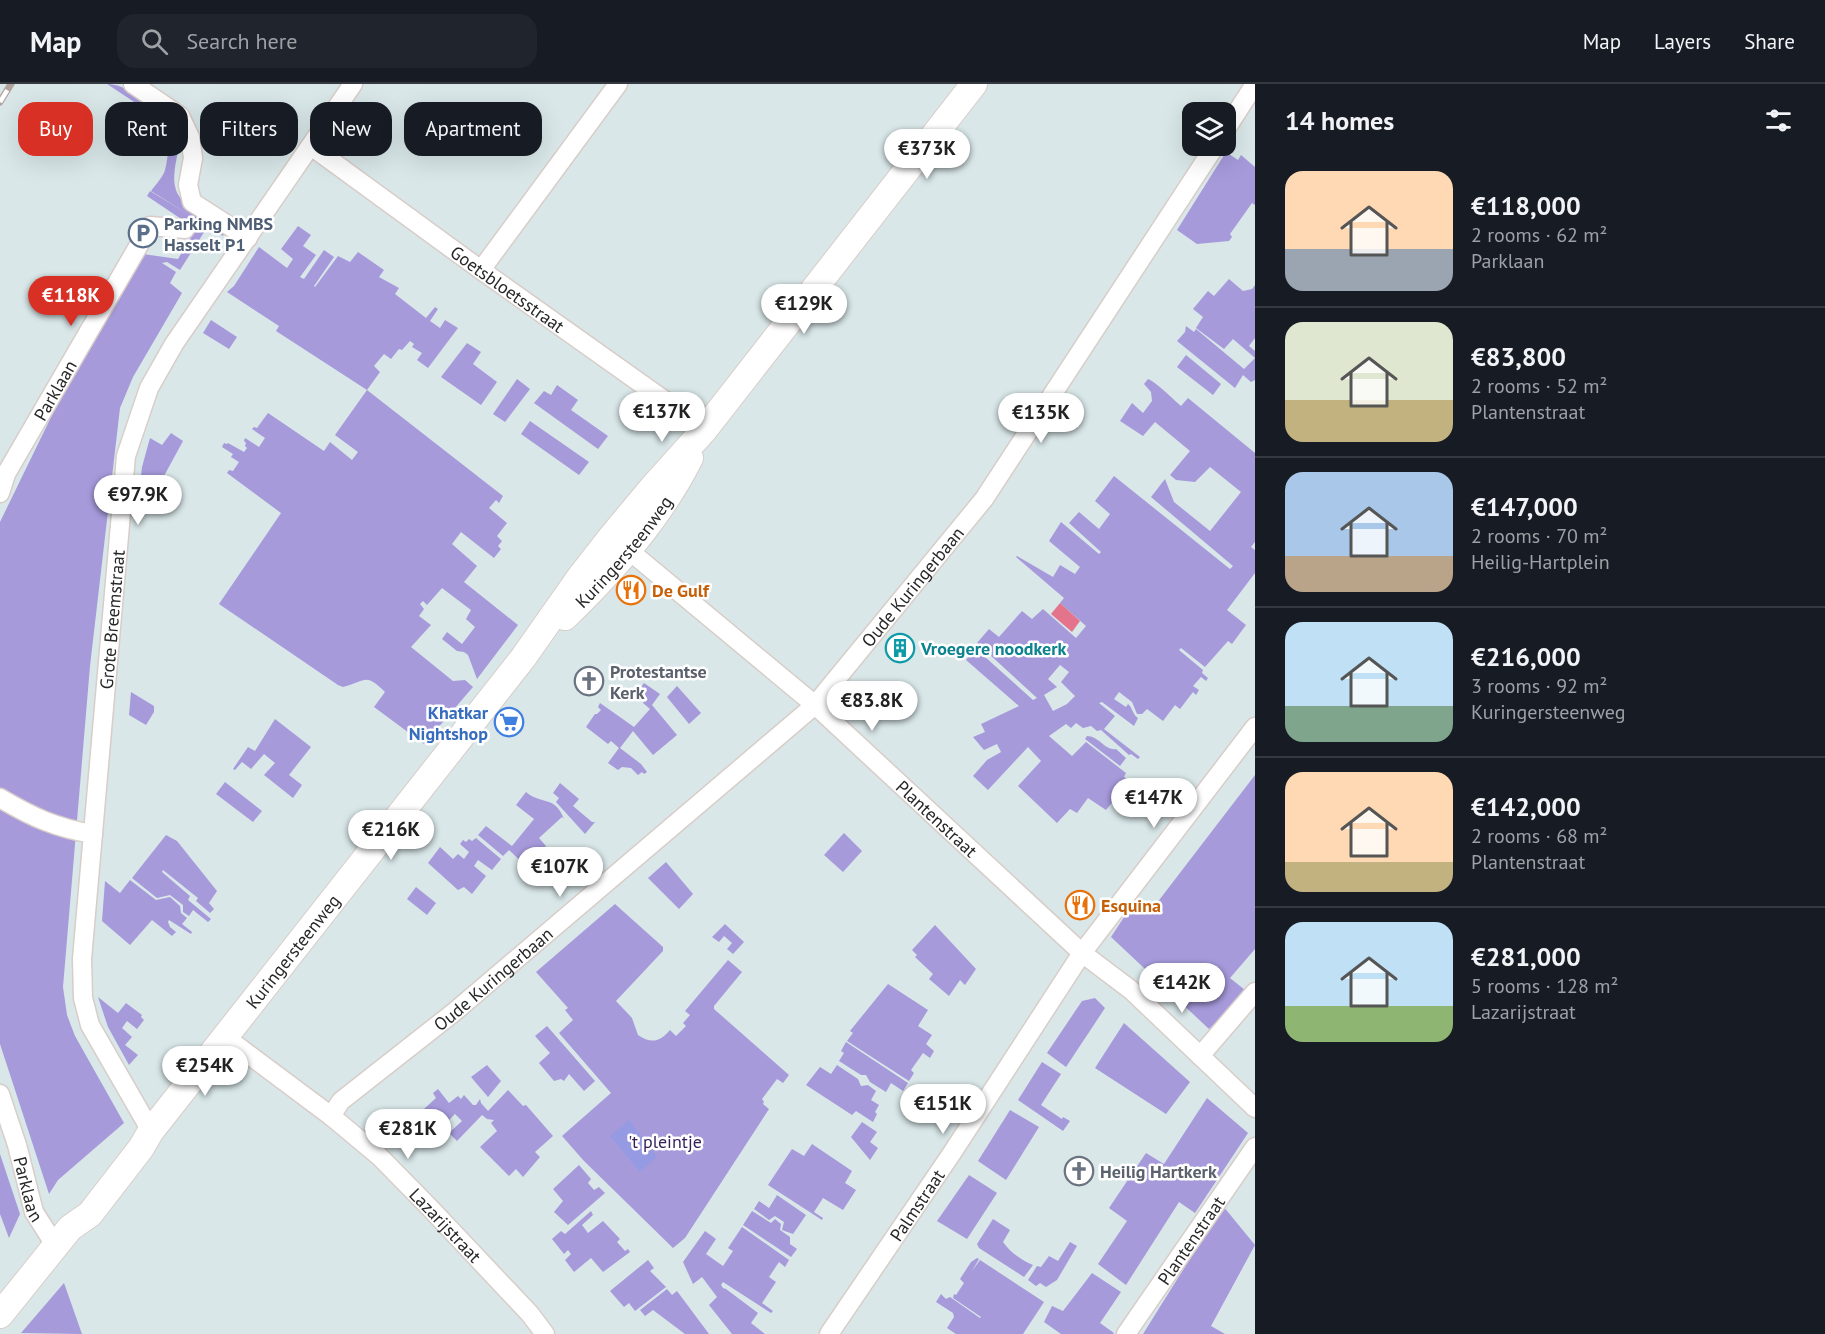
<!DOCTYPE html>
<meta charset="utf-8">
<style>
:root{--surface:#171b24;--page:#20242c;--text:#f1f3f6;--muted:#9ea1a6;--line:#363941;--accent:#d93025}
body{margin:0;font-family:"PT Sans",sans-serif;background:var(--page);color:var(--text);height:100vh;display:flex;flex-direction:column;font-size:22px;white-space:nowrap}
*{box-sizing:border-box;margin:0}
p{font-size:20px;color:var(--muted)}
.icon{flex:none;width:33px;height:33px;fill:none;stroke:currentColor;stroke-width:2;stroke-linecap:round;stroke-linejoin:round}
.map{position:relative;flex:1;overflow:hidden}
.drawer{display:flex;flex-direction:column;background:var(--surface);width:570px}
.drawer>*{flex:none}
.top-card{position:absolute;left:18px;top:18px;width:570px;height:54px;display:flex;gap:12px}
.buttons{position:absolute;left:1182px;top:18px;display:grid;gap:12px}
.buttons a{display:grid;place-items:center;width:54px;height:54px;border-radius:12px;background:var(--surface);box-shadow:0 6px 24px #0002;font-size:30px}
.price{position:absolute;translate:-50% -51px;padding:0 14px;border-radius:21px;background:#fff;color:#222;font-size:20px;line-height:39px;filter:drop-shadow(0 2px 3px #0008)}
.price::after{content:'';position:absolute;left:50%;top:36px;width:18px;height:14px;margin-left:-9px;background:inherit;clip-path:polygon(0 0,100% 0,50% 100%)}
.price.selected{background:var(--accent);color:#fff}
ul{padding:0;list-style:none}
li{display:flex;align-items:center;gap:18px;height:150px;padding:0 30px}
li+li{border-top:2px solid var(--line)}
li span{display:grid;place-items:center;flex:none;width:168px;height:120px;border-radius:18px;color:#555}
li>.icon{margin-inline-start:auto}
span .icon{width:72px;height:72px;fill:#fffc;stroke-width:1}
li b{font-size:26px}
h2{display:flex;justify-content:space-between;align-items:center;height:72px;padding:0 30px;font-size:26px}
.tag{padding:0 21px;border-radius:18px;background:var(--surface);box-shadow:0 6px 24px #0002;font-size:21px;line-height:54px}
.tag.selected{background:var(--accent);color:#fff}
header{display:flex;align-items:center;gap:36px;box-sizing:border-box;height:84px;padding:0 30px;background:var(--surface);border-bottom:2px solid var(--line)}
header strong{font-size:28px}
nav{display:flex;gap:33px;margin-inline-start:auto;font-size:21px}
.search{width:420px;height:54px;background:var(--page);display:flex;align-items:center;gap:15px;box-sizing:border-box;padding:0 21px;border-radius:18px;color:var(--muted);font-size:22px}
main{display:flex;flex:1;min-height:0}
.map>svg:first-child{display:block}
.green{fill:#a69adb;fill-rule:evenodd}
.pitch{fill:#969ae2}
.water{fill:#e3748b}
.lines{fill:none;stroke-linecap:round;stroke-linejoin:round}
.minor-casing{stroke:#d8cdc8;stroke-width:21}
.secondary-casing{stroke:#d8cdc8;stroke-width:28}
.minor{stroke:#fff;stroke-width:18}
.secondary{stroke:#fff;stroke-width:26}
.rail-casing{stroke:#b0a49d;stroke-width:7}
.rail{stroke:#fff;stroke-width:4.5;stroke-dasharray:14;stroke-linecap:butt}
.labels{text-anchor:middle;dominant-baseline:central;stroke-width:5;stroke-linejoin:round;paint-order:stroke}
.service-label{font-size:18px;font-weight:bold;fill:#4e5e75;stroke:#fff;text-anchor:start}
.street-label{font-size:18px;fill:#272727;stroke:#fff}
.food-label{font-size:18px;font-weight:bold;fill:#c56008;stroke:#fff;text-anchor:start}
.culture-label{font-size:18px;font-weight:bold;fill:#0d838f;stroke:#fff;text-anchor:start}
.worship-label{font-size:18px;font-weight:bold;fill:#5b616d;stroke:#fff;text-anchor:start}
.shop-label{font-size:18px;font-weight:bold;fill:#366cbe;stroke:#fff;text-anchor:end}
.park-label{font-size:18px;fill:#321f5c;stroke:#fff}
</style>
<header>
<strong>Map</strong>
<div class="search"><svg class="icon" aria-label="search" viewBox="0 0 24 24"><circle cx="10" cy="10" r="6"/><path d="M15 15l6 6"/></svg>Search here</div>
<nav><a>Map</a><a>Layers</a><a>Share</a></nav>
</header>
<main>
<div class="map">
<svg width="1255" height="1250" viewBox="0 0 1255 1250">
<rect width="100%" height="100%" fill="#d9e7e9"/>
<g class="green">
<path d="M107,0C122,0 132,9 144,16C152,21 161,25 168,31C192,52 168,80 176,106C180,120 212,138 225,147L223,152L151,107C156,100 163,93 165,86C169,71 170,51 163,37Z"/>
<path d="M1226,68L1238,76L1241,71L1255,83V121L1252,119L1230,150L1232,153L1229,157L1197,160L1177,146Z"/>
<path d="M150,107L208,142L180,186L167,178L162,179L176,188L170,199L182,209L133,293L120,324L90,582L63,903L67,931L75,952L124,1039L58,1096L49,1110L0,960V438L74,286L143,170L178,175L196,145L147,112Z"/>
<path d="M298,142L311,151L303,162L316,171L300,193L304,195L324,166L334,173L314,202L315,203L338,172L350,178L358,168L384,186L379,193L399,204L395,210L426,234L435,223L438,225L430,237L440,244L445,236L458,244L428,284L417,276L422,269L412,263L414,260L410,257L402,266L399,265L391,275L384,270L374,282L380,288L367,306L503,412L499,419L496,416L489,424L507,439L497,452L502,457L498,462L501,465L494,474L461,448L452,460L477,482L464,498L518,541L477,595L468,571L464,568L457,567L442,555L447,548L462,560L475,543L466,535L471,526L442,504L427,521L423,517L420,520L424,525L419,532L431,541L411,563L453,597L465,596L473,603L424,660L374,623L385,608C365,588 366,597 343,603L338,601L219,520L281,429L227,389L229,386L233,387L239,378L231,373L233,370L222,363L224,359L227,360L228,359L244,368L247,364L245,362L246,359L244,357L245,354L259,363L265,354L252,345L254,343L257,344L268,329L324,367L330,358L352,376L358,368L335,351L367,306L276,247L279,242L227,208L234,202L259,163L287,184L293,175L281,165Z"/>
<path d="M1229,195L1243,207L1252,205L1255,201V254L1249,262L1255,267V296L1251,298L1243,291L1235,304L1177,257L1185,248L1186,242L1194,248L1196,245L1244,285L1255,274L1233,255L1224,265L1196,244L1203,233L1193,225L1208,207L1214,212Z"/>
<path d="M211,236L237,253L229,265L203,249Z"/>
<path d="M467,259L481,268L473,280L497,298L481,321L441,293Z"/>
<path d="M1186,271L1221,300L1213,311L1177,283Z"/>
<path d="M517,295L530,305L505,338L493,330Z"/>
<path d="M1148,295C1156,298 1173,315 1181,322L1188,314L1255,369V458L1251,463L1255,466V489L1227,526L1246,541L1232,560L1228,557L1205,583L1181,564L1179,566L1203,586L1202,589L1208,594L1206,597L1201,593L1193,602L1199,606L1196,611L1193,608L1180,625L1175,621L1163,637L1147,625L1142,630H1137L1132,618L1119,608L1114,615L1126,623L1128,620C1133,624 1132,630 1138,634L1134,642L1102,618L1099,619L1115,632L1104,645L1140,673L1138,675L1131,670L1129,671L1101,646L1097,647L1091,642L1083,644L1076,639L1071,644L1066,640L1049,652L1072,672L1086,658L1126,689L1124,693L1129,696L1123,704L1121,702L1118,705L1116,702L1114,704L1120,709L1106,726L1088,714L1077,729L1070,725L1057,739L1018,702L1041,677L1028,663L988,706L973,692L987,676L1001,668L997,660L984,666L973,653L985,648L981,640L1019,622L966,576L975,564L1033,616L1037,614L977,559L989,545L999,553L1022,527L1032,535L1043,525L1076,554L1086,542L1060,519L1064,514L1016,473L1017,472L1053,493L1060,481L1075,490L1080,483L1049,457L1061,438L1099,470L1101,468L1069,439L1079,428L1099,445L1110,430L1095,417L1114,392L1230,485L1233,482L1151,413L1165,395L1174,418L1210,447L1241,408L1210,383L1195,398L1176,396L1170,391L1190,367L1155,338L1143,352L1120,337L1132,319L1143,329L1152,317L1151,308L1144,300ZM1060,581L1069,588L1061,598L1075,612L1067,620L1053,627L1044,611L1057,603L1048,595Z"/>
<path d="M557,301L578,316L571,326L608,352L598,365L534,319L544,307L551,311Z"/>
<path d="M530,337L589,378L579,391L521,350Z"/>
<path d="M171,349L183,357L139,438L136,437L142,383L150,354L162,361Z"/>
<path d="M644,599L660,610L652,621L677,651L653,671L633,647L620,664L641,680L647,688L644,690L642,688L638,691L631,684L622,683L618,686L608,679L619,664L611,657L608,660L586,643L595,630H597L601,626L598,623L600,619L634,643L650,625L643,619L644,617L636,610Z"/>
<path d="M677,602L701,629L689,640L667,613Z"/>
<path d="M131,608L154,622V628L146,641L129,631Z"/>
<path d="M275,635L311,663L289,691L302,701L293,714L264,691L275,679L264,670L251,685L242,678L235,686L233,685L248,663L255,667Z"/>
<path d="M1087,652C1099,652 1105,667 1116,665L1126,674L1120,682L1085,655Z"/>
<path d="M1255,691V865L1230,894L1245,906L1224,932L1209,945L1111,853L1134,818L1150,828Z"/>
<path d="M225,698L262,727L253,738L216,710Z"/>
<path d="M560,699L579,715L573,722L592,738H595L585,750L556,718L559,714L553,709Z"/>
<path d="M526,708C541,721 555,711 564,735L562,733L539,754L546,762L535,773L537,776L528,784L509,766L503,772L478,751L486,742L512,762L534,735L516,721Z"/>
<path d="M844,749L862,767L843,788L824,771Z"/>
<path d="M166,751L177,757L217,807L209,819L214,825L210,829L196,817L198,814L163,786L162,788L190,812L188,816L211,835L208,838L193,826L189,832L183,828V821L170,811L157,814L132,794Z"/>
<path d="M476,754L501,775L492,786L478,776L474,782L486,792L472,810L464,803L458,806L428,779L440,763L453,775L458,770L464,775L469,768L460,760L463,756L466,758L469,755L472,757Z"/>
<path d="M666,778L693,810L679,825L648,794Z"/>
<path d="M130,796L156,816L170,813L180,822L181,829L187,834L182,840L192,848L191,850L169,836L168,838L170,843L176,848L172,852L152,836L130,861L102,837L105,797L120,809Z"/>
<path d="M416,803L436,819L427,831L407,815Z"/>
<path d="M615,820L663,863V867L616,917L632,934L638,951C651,960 660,958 670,946L676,952L686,942L683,939L690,931L685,927L728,876L742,888L714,922V925L789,991L783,999L777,995L762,1015L764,1018L763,1020L769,1025L685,1154L673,1164L584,1077L562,1052L611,1009L559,949L573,936L565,926L568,924L536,888Z"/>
<path d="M725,840L744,858L733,870L727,865L732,859L724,852L719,858L712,853Z"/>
<path d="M935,841L976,885L965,901L960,896L949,912L929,895L933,890L915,873L917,871L912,866Z"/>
<path d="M888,900L928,926L918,942L932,951L926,960L934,967L930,974L923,969L911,986L914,989L909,997L847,957L853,949L850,947Z"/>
<path d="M98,913L118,929L126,919L142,931L141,933L144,936L137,945L127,937L122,944L132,953L125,961L138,971L129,981L108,943Z"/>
<path d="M1095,914L1105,924L1066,983L1047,969L1082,917Z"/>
<path d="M1124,939L1190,998L1166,1030L1095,984Z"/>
<path d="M547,942L595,997L584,1007L569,990L564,997L561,995L554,997L539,979L550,969L535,952Z"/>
<path d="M846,958L908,999L903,1007L891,999L886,1008L870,998L866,991H861L839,977L844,969L841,967Z"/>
<path d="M1042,978L1061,990L1041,1021L1062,1035L1063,1033L1070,1037L1063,1047L1018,1016Z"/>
<path d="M487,981L501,997L488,1013L471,993Z"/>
<path d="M837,981L858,995L861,1002L868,1001L876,1007L871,1016L879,1021L875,1028L877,1030L873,1038L856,1027L852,1031L806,1001L820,983L831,990Z"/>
<path d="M438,1005L449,1019L458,1012L461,1015L464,1011L473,1021H476L480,1015L481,1019L488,1027L508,1006L523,1022L526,1021L553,1052L535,1068L540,1073L523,1093L516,1085L509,1092L480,1063L497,1047L491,1039L494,1036L487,1035L482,1031L457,1057L449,1049L462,1037L455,1030L441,1044L439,1042L445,1034L436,1025L425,1035L437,1049L434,1052L414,1034L436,1014L433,1009Z"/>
<path d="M1207,1014L1248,1049L1195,1129L1179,1118L1126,1201L1098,1180L1127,1137L1109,1124L1146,1069L1164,1080Z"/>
<path d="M1010,1026L1039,1043L1006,1096L978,1077Z"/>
<path d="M862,1038L877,1048L870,1058L878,1064L870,1076L851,1053Z"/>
<path d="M812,1060L852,1087L845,1099L856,1106L843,1126L823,1114L814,1128L823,1134L822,1136L768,1101L792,1065L804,1072Z"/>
<path d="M0,1070L20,1130L9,1154L0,1130Z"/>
<path d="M579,1081L591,1095L588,1099L594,1106L599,1103L605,1109L568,1141L554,1128L563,1117L553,1105Z"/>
<path d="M969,1091L997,1109L967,1155L937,1137Z"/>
<path d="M777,1111L806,1131L793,1150L782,1146L784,1138L775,1132L769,1136L754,1125L759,1117L769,1124Z"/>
<path d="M1223,1122L1255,1161L1211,1242L1225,1250H1143Z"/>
<path d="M591,1127L593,1131L582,1141L588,1149L603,1137L620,1155L617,1158L625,1167L628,1165L630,1168L603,1188L591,1174L574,1188L565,1176L571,1170L568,1166L564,1170L552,1155L561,1147L565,1150Z"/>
<path d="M752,1127L771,1139L775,1135L781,1140L780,1146L790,1153V1160L797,1165L791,1173L743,1141Z"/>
<path d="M993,1135L1010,1146L1003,1158C1010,1168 1021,1176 1033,1181L1024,1193L979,1164L977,1160Z"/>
<path d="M742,1143L789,1176L785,1183L779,1178L769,1193L776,1198L762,1219L773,1227L771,1229L723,1198L721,1201L723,1204L726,1205L758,1229L751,1239L765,1250H732L709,1221L717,1213L702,1193L693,1200L683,1178L705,1147L716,1155L706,1170L723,1182L733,1167L728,1164Z"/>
<path d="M1070,1158L1077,1162L1057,1196L1046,1203L1040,1199L1036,1202L1028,1196L1037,1182L1041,1183L1049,1172L1058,1177Z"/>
<path d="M977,1174L979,1175L972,1187L980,1176L1044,1218L1023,1250H956L947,1244L954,1233L953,1229L936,1218L941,1210L946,1215L950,1213L980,1234L981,1233L953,1214L954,1210L956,1211L964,1199L960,1195L971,1178Z"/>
<path d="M648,1176L654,1184L650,1187L666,1203L635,1227L629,1219L624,1223L610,1207Z"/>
<path d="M1092,1189L1121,1208L1100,1239L1114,1249L1113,1250H1061L1044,1238L1052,1222L1063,1227Z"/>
<path d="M64,1199L82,1250L21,1249Z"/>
<path d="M667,1205L672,1211L677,1207L709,1250H685L653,1226L645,1232L640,1226Z"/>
</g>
<path class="pitch" d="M629,1036L657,1073L640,1088L610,1052Z"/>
<path class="water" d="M1060,519L1080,537L1072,548L1051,530Z"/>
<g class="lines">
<g class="minor-casing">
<g id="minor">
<path d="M133,0L180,32L190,53L193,74L188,101L192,118L248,154"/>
<path d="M1226,45L1255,0"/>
<path id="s1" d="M311,62L481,186L705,345"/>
<path d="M481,186L618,0"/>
<path id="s2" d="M0,409L6,390L150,142L185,145"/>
<path id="s3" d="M620,459L815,621L1082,869L1131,906L1255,1024"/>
<path d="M0,714C32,733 56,744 93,750"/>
<path id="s4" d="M224,952L331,1032L379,1072L431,1125L530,1230L545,1250"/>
<path d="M1200,972L1255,908"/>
<path id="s5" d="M0,1010L17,1061L34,1128L55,1161"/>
<path id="s6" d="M331,1032L341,1017L453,929L815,621L984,415L1215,62"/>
<path id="s7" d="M151,1047L90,941L83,914L82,875L126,372L149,304L174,260L353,0"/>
<path id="s8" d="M829,1250L952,1069L1082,869L1255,643"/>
<path id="s9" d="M1126,1250L1255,1063"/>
</g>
</g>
<g class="secondary-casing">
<g id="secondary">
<path id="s10" d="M565,533C613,487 660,434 690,374"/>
<path id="s11" d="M0,1231L70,1144L90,1130L141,1064L151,1047L523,574L580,493L612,452L652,404L705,345L974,0"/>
</g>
</g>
<use href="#minor" class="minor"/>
<use href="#secondary" class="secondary"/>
<g class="rail-casing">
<path id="rail" d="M0,18L11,0"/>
</g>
<use href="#rail" class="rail"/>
</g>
<defs>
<g id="parking-ring" transform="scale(1.5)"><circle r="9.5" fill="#fff" stroke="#5c6f8a" stroke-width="1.5"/><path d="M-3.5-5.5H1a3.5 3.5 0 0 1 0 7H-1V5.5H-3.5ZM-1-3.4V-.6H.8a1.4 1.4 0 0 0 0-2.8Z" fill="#5c6f8a"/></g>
<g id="restaurant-ring" transform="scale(1.5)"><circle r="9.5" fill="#fff" stroke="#e8710a" stroke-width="1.5"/><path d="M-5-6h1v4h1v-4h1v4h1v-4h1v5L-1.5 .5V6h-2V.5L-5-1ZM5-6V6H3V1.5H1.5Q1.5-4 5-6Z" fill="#e8710a"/></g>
<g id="building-ring" transform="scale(1.5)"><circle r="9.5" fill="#fff" stroke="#0f9aa8" stroke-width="1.5"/><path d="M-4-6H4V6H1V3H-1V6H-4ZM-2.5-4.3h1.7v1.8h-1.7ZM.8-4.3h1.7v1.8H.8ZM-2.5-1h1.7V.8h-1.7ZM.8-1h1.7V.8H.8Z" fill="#0f9aa8"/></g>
<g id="church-ring" transform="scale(1.5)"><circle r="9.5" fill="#fff" stroke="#6b7280" stroke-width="1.5"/><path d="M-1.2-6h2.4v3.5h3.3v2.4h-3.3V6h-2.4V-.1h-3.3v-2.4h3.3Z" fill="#6b7280"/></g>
<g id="supermarket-ring" transform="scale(1.5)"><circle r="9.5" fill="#fff" stroke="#3f7fe0" stroke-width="1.5"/><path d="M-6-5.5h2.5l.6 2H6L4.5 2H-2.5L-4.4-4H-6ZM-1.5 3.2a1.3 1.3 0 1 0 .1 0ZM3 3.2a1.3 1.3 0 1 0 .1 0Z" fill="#3f7fe0"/></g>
</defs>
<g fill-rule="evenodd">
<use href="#parking-ring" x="143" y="149"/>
<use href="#restaurant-ring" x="631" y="506"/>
<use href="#building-ring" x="900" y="564"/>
<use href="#church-ring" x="589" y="597"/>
<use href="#supermarket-ring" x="509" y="638"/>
<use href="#restaurant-ring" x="1080" y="821"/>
<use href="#church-ring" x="1079" y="1087"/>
</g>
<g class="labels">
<g class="service-label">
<text x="164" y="139">Parking NMBS<tspan x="164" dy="21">Hasselt P1</tspan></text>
</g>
<g class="street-label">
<text stroke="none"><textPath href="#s1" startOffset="243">Goetsbloetsstraat</textPath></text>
<text stroke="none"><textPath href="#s2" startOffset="117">Parklaan</textPath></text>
<text stroke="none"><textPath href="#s10" startOffset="88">Kuringersteenweg</textPath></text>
<text stroke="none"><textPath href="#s6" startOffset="789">Oude Kuringerbaan</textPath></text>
<text stroke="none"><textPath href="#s7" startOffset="530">Grote Breemstraat</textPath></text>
<text stroke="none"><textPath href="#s3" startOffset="420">Plantenstraat</textPath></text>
<text stroke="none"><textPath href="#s11" startOffset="468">Kuringersteenweg</textPath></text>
<text stroke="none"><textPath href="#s6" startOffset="213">Oude Kuringerbaan</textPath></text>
<text stroke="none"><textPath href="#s5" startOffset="99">Parklaan</textPath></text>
<text stroke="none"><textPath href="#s8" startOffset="156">Palmstraat</textPath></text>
<text stroke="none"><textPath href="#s4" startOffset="292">Lazarijstraat</textPath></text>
<text stroke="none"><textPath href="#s9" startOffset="114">Plantenstraat</textPath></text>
</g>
<g class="food-label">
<text x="652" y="506">De Gulf</text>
<text x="1101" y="821">Esquina</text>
</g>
<g class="culture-label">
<text x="921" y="564">Vroegere noodkerk</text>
</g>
<g class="worship-label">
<text x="610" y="587">Protestantse<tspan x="610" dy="21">Kerk</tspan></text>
<text x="1100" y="1087">Heilig Hartkerk</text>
</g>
<g class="shop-label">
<text x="488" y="628">Khatkar<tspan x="488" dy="21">Nightshop</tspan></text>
</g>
<g class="park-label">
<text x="665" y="1057">'t pleintje</text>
</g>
</g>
</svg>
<div class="buttons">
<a><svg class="icon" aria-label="layers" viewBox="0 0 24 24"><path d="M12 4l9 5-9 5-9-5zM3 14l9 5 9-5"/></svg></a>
</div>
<b class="price" style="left:927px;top:96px">€373K</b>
<b class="price selected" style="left:71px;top:243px">€118K</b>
<b class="price" style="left:804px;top:251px">€129K</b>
<b class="price" style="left:662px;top:359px">€137K</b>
<b class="price" style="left:1041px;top:360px">€135K</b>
<b class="price" style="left:138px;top:442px">€97.9K</b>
<b class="price" style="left:872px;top:648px">€83.8K</b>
<b class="price" style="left:1154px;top:745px">€147K</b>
<b class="price" style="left:391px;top:777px">€216K</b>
<b class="price" style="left:560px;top:814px">€107K</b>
<b class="price" style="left:1182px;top:930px">€142K</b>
<b class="price" style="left:205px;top:1013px">€254K</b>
<b class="price" style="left:943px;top:1051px">€151K</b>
<b class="price" style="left:408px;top:1076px">€281K</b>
<div class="top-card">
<a class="tag selected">Buy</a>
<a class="tag">Rent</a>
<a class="tag">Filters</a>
<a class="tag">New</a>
<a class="tag">Apartment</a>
</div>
</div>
<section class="drawer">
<h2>14 homes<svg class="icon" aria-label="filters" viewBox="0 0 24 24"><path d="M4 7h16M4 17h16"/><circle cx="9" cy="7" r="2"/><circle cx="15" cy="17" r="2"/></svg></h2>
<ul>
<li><span style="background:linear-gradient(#ffd9b3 65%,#9aa5b1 0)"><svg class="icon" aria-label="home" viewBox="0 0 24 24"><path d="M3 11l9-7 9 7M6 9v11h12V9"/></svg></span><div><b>€118,000</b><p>2 rooms · 62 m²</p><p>Parklaan</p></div></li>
<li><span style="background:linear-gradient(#dfe7d0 65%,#c2b280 0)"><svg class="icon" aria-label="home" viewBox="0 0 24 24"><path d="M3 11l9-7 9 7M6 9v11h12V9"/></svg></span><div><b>€83,800</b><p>2 rooms · 52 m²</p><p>Plantenstraat</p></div></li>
<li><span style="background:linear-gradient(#a9c7e8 70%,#b9a48a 0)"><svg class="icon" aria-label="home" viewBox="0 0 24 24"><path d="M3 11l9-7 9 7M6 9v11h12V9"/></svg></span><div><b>€147,000</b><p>2 rooms · 70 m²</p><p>Heilig-Hartplein</p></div></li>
<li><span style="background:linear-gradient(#bfe0f5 70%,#7fa58c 0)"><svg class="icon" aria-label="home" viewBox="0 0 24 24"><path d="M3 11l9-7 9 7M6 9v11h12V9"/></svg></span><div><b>€216,000</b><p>3 rooms · 92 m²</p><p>Kuringersteenweg</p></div></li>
<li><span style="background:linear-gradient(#ffd9b3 75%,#c2b280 0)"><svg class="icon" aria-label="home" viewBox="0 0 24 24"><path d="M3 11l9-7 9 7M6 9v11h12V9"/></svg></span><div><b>€142,000</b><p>2 rooms · 68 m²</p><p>Plantenstraat</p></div></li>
<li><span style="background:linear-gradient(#bfe0f5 70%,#8fb573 0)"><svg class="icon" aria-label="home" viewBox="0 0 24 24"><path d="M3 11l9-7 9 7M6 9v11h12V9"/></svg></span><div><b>€281,000</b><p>5 rooms · 128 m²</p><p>Lazarijstraat</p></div></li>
</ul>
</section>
</main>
